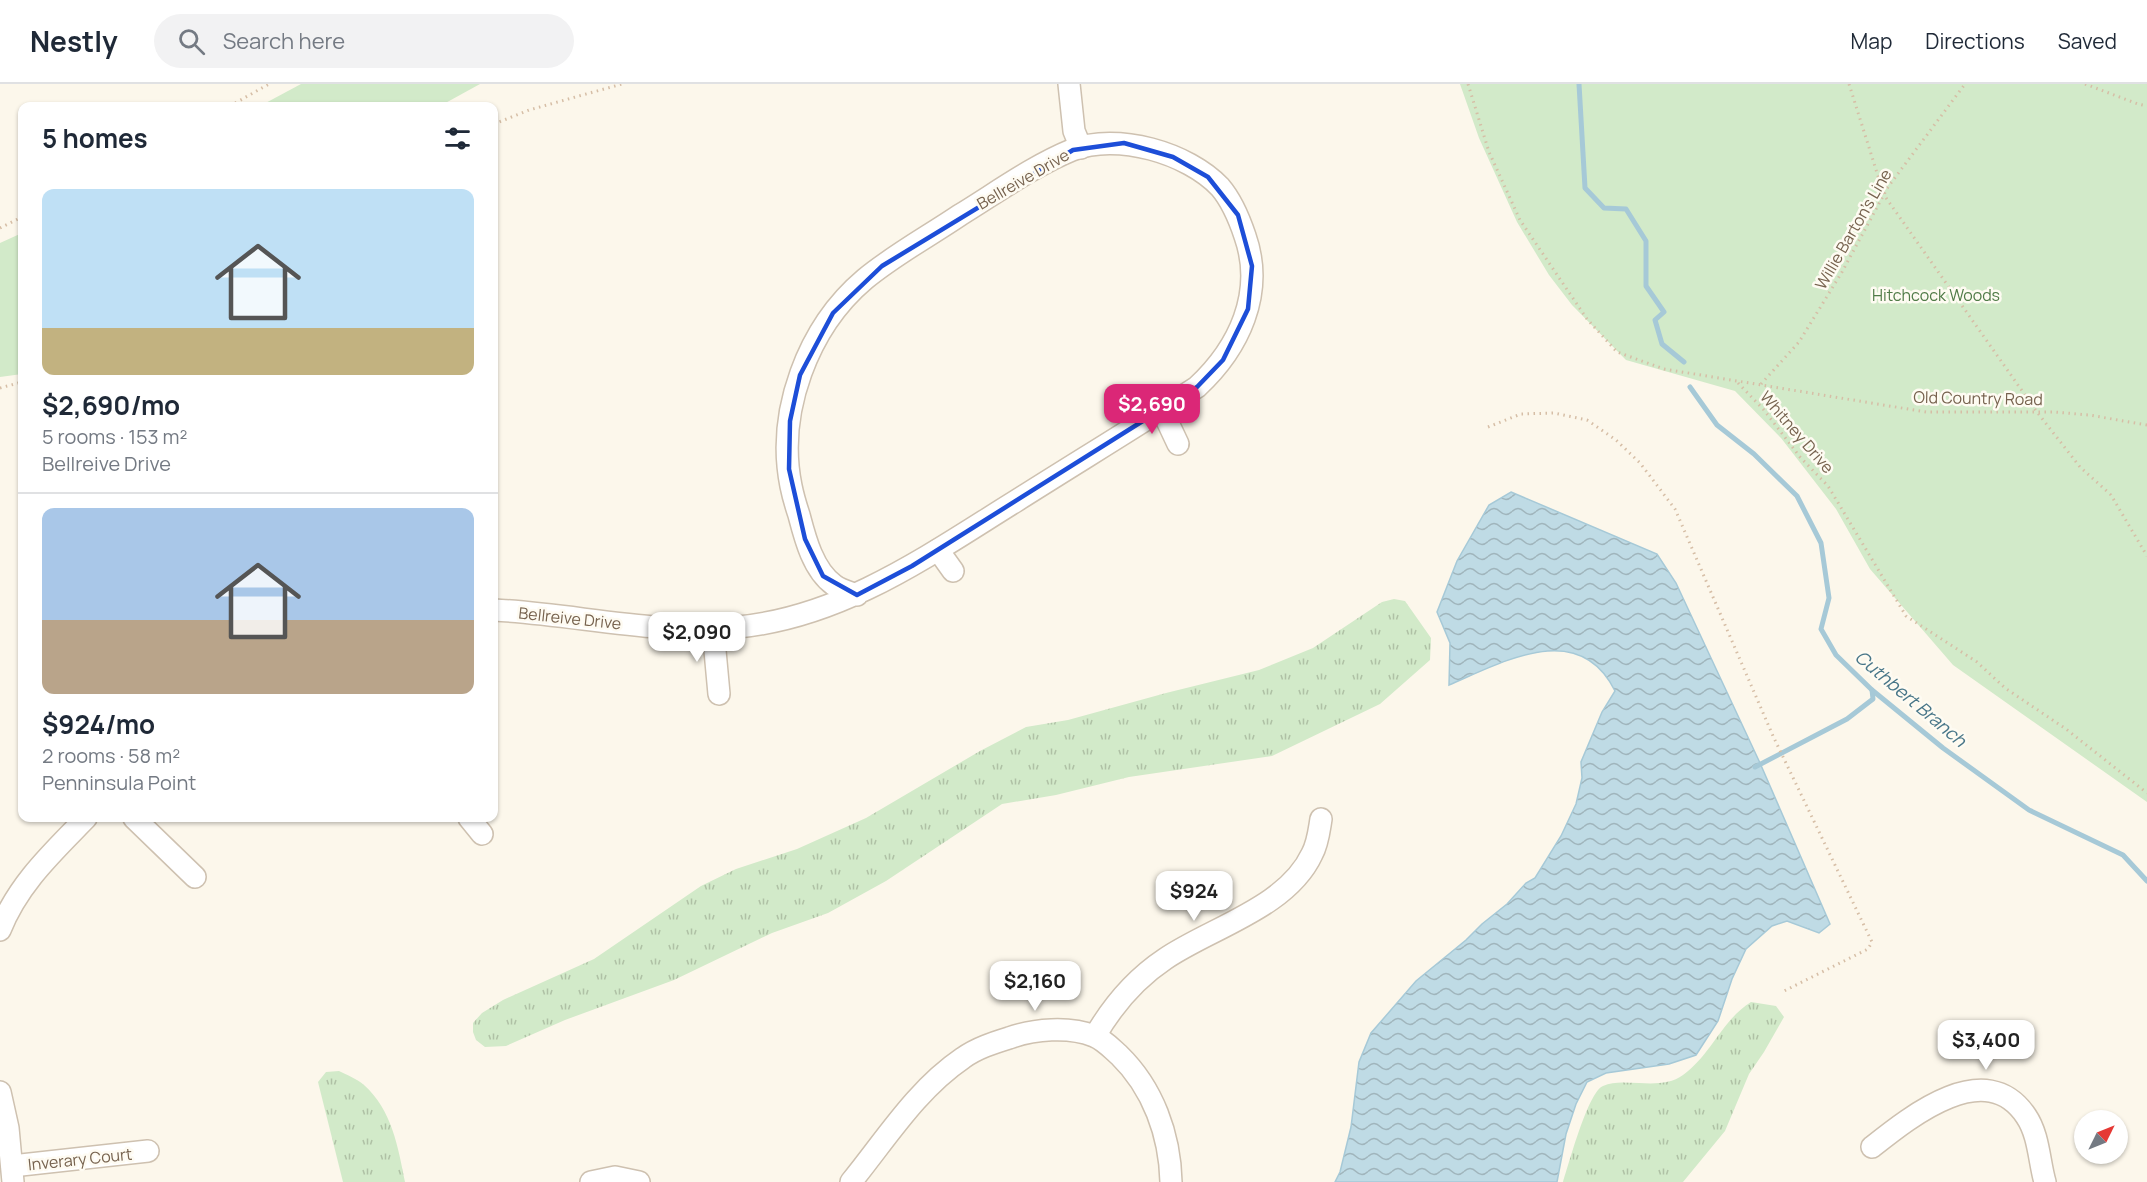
<!DOCTYPE html>
<meta charset="utf-8">
<style>
:root{--surface:#fff;--page:#f2f2f3;--text:#1f2937;--muted:#747a83;--line:#e0e1e3;--accent:#db2777}
body{margin:0;font-family:Manrope,sans-serif;background:var(--page);color:var(--text);height:100vh;display:flex;flex-direction:column;font-size:22px;white-space:nowrap}
*{box-sizing:border-box;margin:0}
p{font-size:20px;color:var(--muted)}
.icon{flex:none;width:33px;height:33px;fill:none;stroke:currentColor;stroke-width:2;stroke-linecap:round;stroke-linejoin:round}
.map{position:relative;flex:1;overflow:hidden}
.details{position:absolute;left:18px;top:18px;width:480px;height:720px;display:flex;flex-direction:column;background:var(--surface);border-radius:12px;box-shadow:0 2px 4px #0004}
.details>*{flex:none}
.needle{width:39px;rotate:47deg}
.buttons{position:absolute;left:2074px;top:1026px;display:grid;gap:12px}
.buttons a{display:grid;place-items:center;width:54px;height:54px;border-radius:50%;background:var(--surface);box-shadow:0 2px 4px #0004;font-size:30px}
.price{position:absolute;translate:-50% -51px;padding:0 14px;border-radius:12px;background:#fff;color:#222;font-size:20px;line-height:39px;filter:drop-shadow(0 2px 3px #0008)}
.price::after{content:'';position:absolute;left:50%;top:36px;width:18px;height:14px;margin-left:-9px;background:inherit;clip-path:polygon(0 0,100% 0,50% 100%)}
.price.selected{background:var(--accent);color:#fff}
ul{padding:0;list-style:none}
li{display:grid;align-content:center;gap:12px;height:318px;padding:0 24px}
li+li{border-top:2px solid var(--line)}
li span{display:grid;place-items:center;height:186px;border-radius:12px;color:#555}
li>.icon{margin-inline-start:auto}
span .icon{width:108px;height:108px;fill:#fffc;stroke-width:1}
li b{font-size:26px}
h2{display:flex;justify-content:space-between;align-items:center;height:72px;padding:0 24px;font-size:26px}
header{display:flex;align-items:center;gap:36px;box-sizing:border-box;height:84px;padding:0 30px;background:var(--surface);border-bottom:2px solid var(--line)}
header strong{font-size:28px}
nav{display:flex;gap:33px;margin-inline-start:auto;font-size:21px}
.search{width:420px;height:54px;background:var(--page);display:flex;align-items:center;gap:15px;box-sizing:border-box;padding:0 21px;border-radius:33px;color:var(--muted);font-size:22px}
.map>svg:first-child{display:block}
.grass{fill:url(#grass-tufts)}
.green{fill:#d2eac9}
.water{fill:url(#water-waves);stroke:#a6c9d7;stroke-width:1.5}
.lines{fill:none;stroke-linecap:round;stroke-linejoin:round}
.stream{stroke:#a6c9d7;stroke-width:5}
.minor-casing{stroke:#cec1b0;stroke-width:24}
.path{stroke:#d6bea6;stroke-width:3;stroke-dasharray:1.5 4.5;stroke-linecap:butt}
.minor{stroke:#fff;stroke-width:21}
.marked{fill:none;stroke:#1d4ed8;stroke-width:4.5;stroke-linejoin:round}
.labels{text-anchor:middle;dominant-baseline:central;stroke-width:5;stroke-linejoin:round;paint-order:stroke}
.street-label{font-size:16px;fill:#76624e;stroke:#fefbf2}
.park-label{font-size:16px;fill:#507b47;stroke:#fefbf2}
.water-label{font-size:18px;font-style:italic;fill:#487688;stroke:#fefbf2}
</style>
<header>
<strong>Nestly</strong>
<div class="search"><svg class="icon" aria-label="search" viewBox="0 0 24 24"><circle cx="10" cy="10" r="6"/><path d="M15 15l6 6"/></svg>Search here</div>
<nav><a>Map</a><a>Directions</a><a>Saved</a></nav>
</header>
<div class="map">
<svg width="2147" height="1098" viewBox="0 0 2147 1098">
<defs>
<pattern id="grass-tufts" width="24" height="20" patternUnits="userSpaceOnUse" patternTransform="scale(1.5)"><rect width="24" height="20" fill="#d2eac9"/><path d="M3 7l-1-3M5 7V3M7 7l1-3M15 17l-1-3M17 17v-4M19 17l1-3" fill="none" stroke="#afc1a5"/></pattern>
<pattern id="water-waves" width="16" height="10" patternUnits="userSpaceOnUse" patternTransform="scale(1.5)"><rect width="16" height="10" fill="#bfdbe5"/><path d="M0 5q4-4 8 0t8 0" fill="none" stroke="#a0b5bc"/></pattern>
</defs>
<rect width="100%" height="100%" fill="#fcf7eb"/>
<g class="grass">
<path d="M1394,515L1405,517L1431,554L1430,576L1380,620L1272,672L1129,693L1056,711L1002,720L886,797L828,829L772,849L674,896L565,936L506,962L485,963L476,956L473,948V939L482,929L503,916L594,875L701,802L736,785L797,765L866,734L980,667L1026,643L1068,636L1166,609L1259,586L1313,564L1382,518Z"/>
<path d="M1751,918L1776,922L1784,933L1764,968L1749,990L1725,1047L1683,1098H1563C1569,1080 1588,1008 1603,1002C1614,997 1627,999 1639,999C1654,1000 1671,1000 1683,991C1711,971 1722,936 1751,918Z"/>
<path d="M339,987C347,991 357,995 364,1001C392,1026 398,1063 405,1098H343L318,998L326,988Z"/>
</g>
<g class="green">
<path d="M301,0H480L440,22H260Z"/>
<path d="M1460,0H2147V718L1953,581L1870,485L1836,425L1781,354L1735,307L1626,276L1572,221L1549,191L1517,138L1479,54Z"/>
<path d="M22,149V290L0,293V159Z"/>
</g>
<path class="water" d="M1511,408L1657,470L1676,499L1760,679L1830,840L1819,849L1787,837L1772,842L1746,865L1732,895L1718,937L1696,971L1669,980L1606,989L1587,998L1576,1020L1566,1050L1557,1098H1335L1340,1088L1351,1043L1359,978L1371,949L1416,897L1466,856L1482,840L1507,820L1526,799L1535,794L1561,752L1576,720L1582,694L1581,678L1602,628L1615,607C1579,534 1503,578 1449,601L1450,559L1437,528L1457,477L1489,421Z"/>
<g class="lines">
<g class="stream">
<path d="M1579,0L1585,104L1604,124L1626,125L1646,157V202L1664,228L1655,236L1662,260L1684,278"/>
<path d="M1690,303L1717,341L1754,370L1797,412L1821,459L1829,514L1821,545L1836,571L1872,606L1943,664L2029,726L2123,771L2147,797"/>
<path d="M1755,683L1847,635L1873,615L1872,606"/>
</g>
<g class="minor-casing">
<g id="minor">
<path d="M1069,0L1074,47L1081,64"/>
<path d="M1162,326L1178,360"/>
<path d="M938,466L953,487"/>
<path d="M494,526C575,530 656,551 738,543C843,533 929,471 1016,417C1076,379 1137,342 1197,303C1239,264 1265,209 1245,152C1239,134 1232,117 1220,103C1188,69 1117,48 1072,66C1033,82 996,109 960,131C929,152 894,171 865,195C808,243 776,328 791,402C793,412 796,422 799,431C805,454 813,486 834,501C840,506 849,508 857,511"/>
<path d="M713,545L719,610"/>
<path d="M134,734L195,793"/>
<path d="M469,734L482,750"/>
<path d="M0,846C18,800 53,768 86,734"/>
<path d="M1095,952C1113,921 1135,895 1165,875C1210,844 1287,824 1312,770C1318,759 1319,747 1321,735"/>
<path d="M0,1008L8,1044L13,1098"/>
<path d="M1872,1063C1911,1032 1986,972 2026,1032C2039,1051 2039,1077 2045,1098"/>
<path d="M12,1082L148,1067"/>
<path d="M591,1098L615,1093L639,1098"/>
<path d="M851,1098C886,1055 916,1006 963,974C977,964 993,959 1009,954C1034,945 1069,942 1094,952C1104,956 1111,964 1119,971C1153,1004 1170,1051 1171,1098"/>
</g>
</g>
<g class="path">
<path d="M1468,0L1489,68L1520,136L1587,235L1617,268L1664,285L1926,328H2054L2089,331L2147,341"/>
<path d="M1849,0L1884,111L2037,328L2080,383L2111,411L2147,472"/>
<path d="M2085,0L2138,20L2147,22"/>
<path d="M230,22L269,0"/>
<path d="M494,40L529,26L622,0"/>
<path d="M0,144L22,133"/>
<path d="M1738,299L1764,326L1800,373L1828,402L1906,532L1977,578L2005,604L2066,645L2147,709"/>
<path d="M1761,300L1799,258L1842,188L1888,103L1965,0"/>
<path d="M0,304L22,298"/>
<path d="M1488,343L1521,330L1554,329L1587,336L1616,356L1640,379L1675,425L1773,652L1872,858L1868,865L1782,908"/>
</g>
<use href="#minor" class="minor"/>
</g>
<path class="marked" d="M1124,59L1173,73L1208,93L1238,131L1252,182L1248,225L1223,276L1197,303L912,482L857,511L823,492L805,455L789,385L790,337L800,291L833,229L882,182L1073,66Z"/>
<g class="labels">
<g class="street-label">
<text transform="translate(1023 95) rotate(-30)">Bellreive Drive</text>
<text transform="translate(1853 145) rotate(-60)">Willie Barton's Line</text>
<text transform="translate(1978 314) rotate(1)">Old Country Road</text>
<text transform="translate(1797 348) rotate(49)">Whitney Drive</text>
<text transform="translate(570 534) rotate(6)">Bellreive Drive</text>
<text transform="translate(80 1075) rotate(-6)">Inverary Court</text>
</g>
<g class="park-label">
<text x="1936" y="211">Hitchcock Woods</text>
</g>
<g class="water-label">
<text transform="translate(1911 614) rotate(40)">Cuthbert Branch</text>
</g>
</g>
</svg>
<div class="buttons">
<a><svg class="needle" viewBox="-14 -14 28 28"><path d="M0-13l5 13h-10z" fill="#e53935"/><path d="M0 13l5-13h-10z" fill="#747a83"/></svg></a>
</div>
<b class="price selected" style="left:1152px;top:351px">$2,690</b>
<b class="price" style="left:697px;top:579px">$2,090</b>
<b class="price" style="left:1194px;top:838px">$924</b>
<b class="price" style="left:1035px;top:928px">$2,160</b>
<b class="price" style="left:1986px;top:987px">$3,400</b>
<section class="details">
<h2>5 homes<svg class="icon" aria-label="filters" viewBox="0 0 24 24"><path d="M4 7h16M4 17h16"/><circle cx="9" cy="7" r="2"/><circle cx="15" cy="17" r="2"/></svg></h2>
<ul>
<li><span style="background:linear-gradient(#bfe0f5 75%,#c2b280 0)"><svg class="icon" aria-label="home" viewBox="0 0 24 24"><path d="M3 11l9-7 9 7M6 9v11h12V9"/></svg></span><div><b>$2,690/mo</b><p>5 rooms · 153 m²</p><p>Bellreive Drive</p></div></li>
<li><span style="background:linear-gradient(#a9c7e8 60%,#b9a48a 0)"><svg class="icon" aria-label="home" viewBox="0 0 24 24"><path d="M3 11l9-7 9 7M6 9v11h12V9"/></svg></span><div><b>$924/mo</b><p>2 rooms · 58 m²</p><p>Penninsula Point</p></div></li>
</ul>
</section>
</div>
